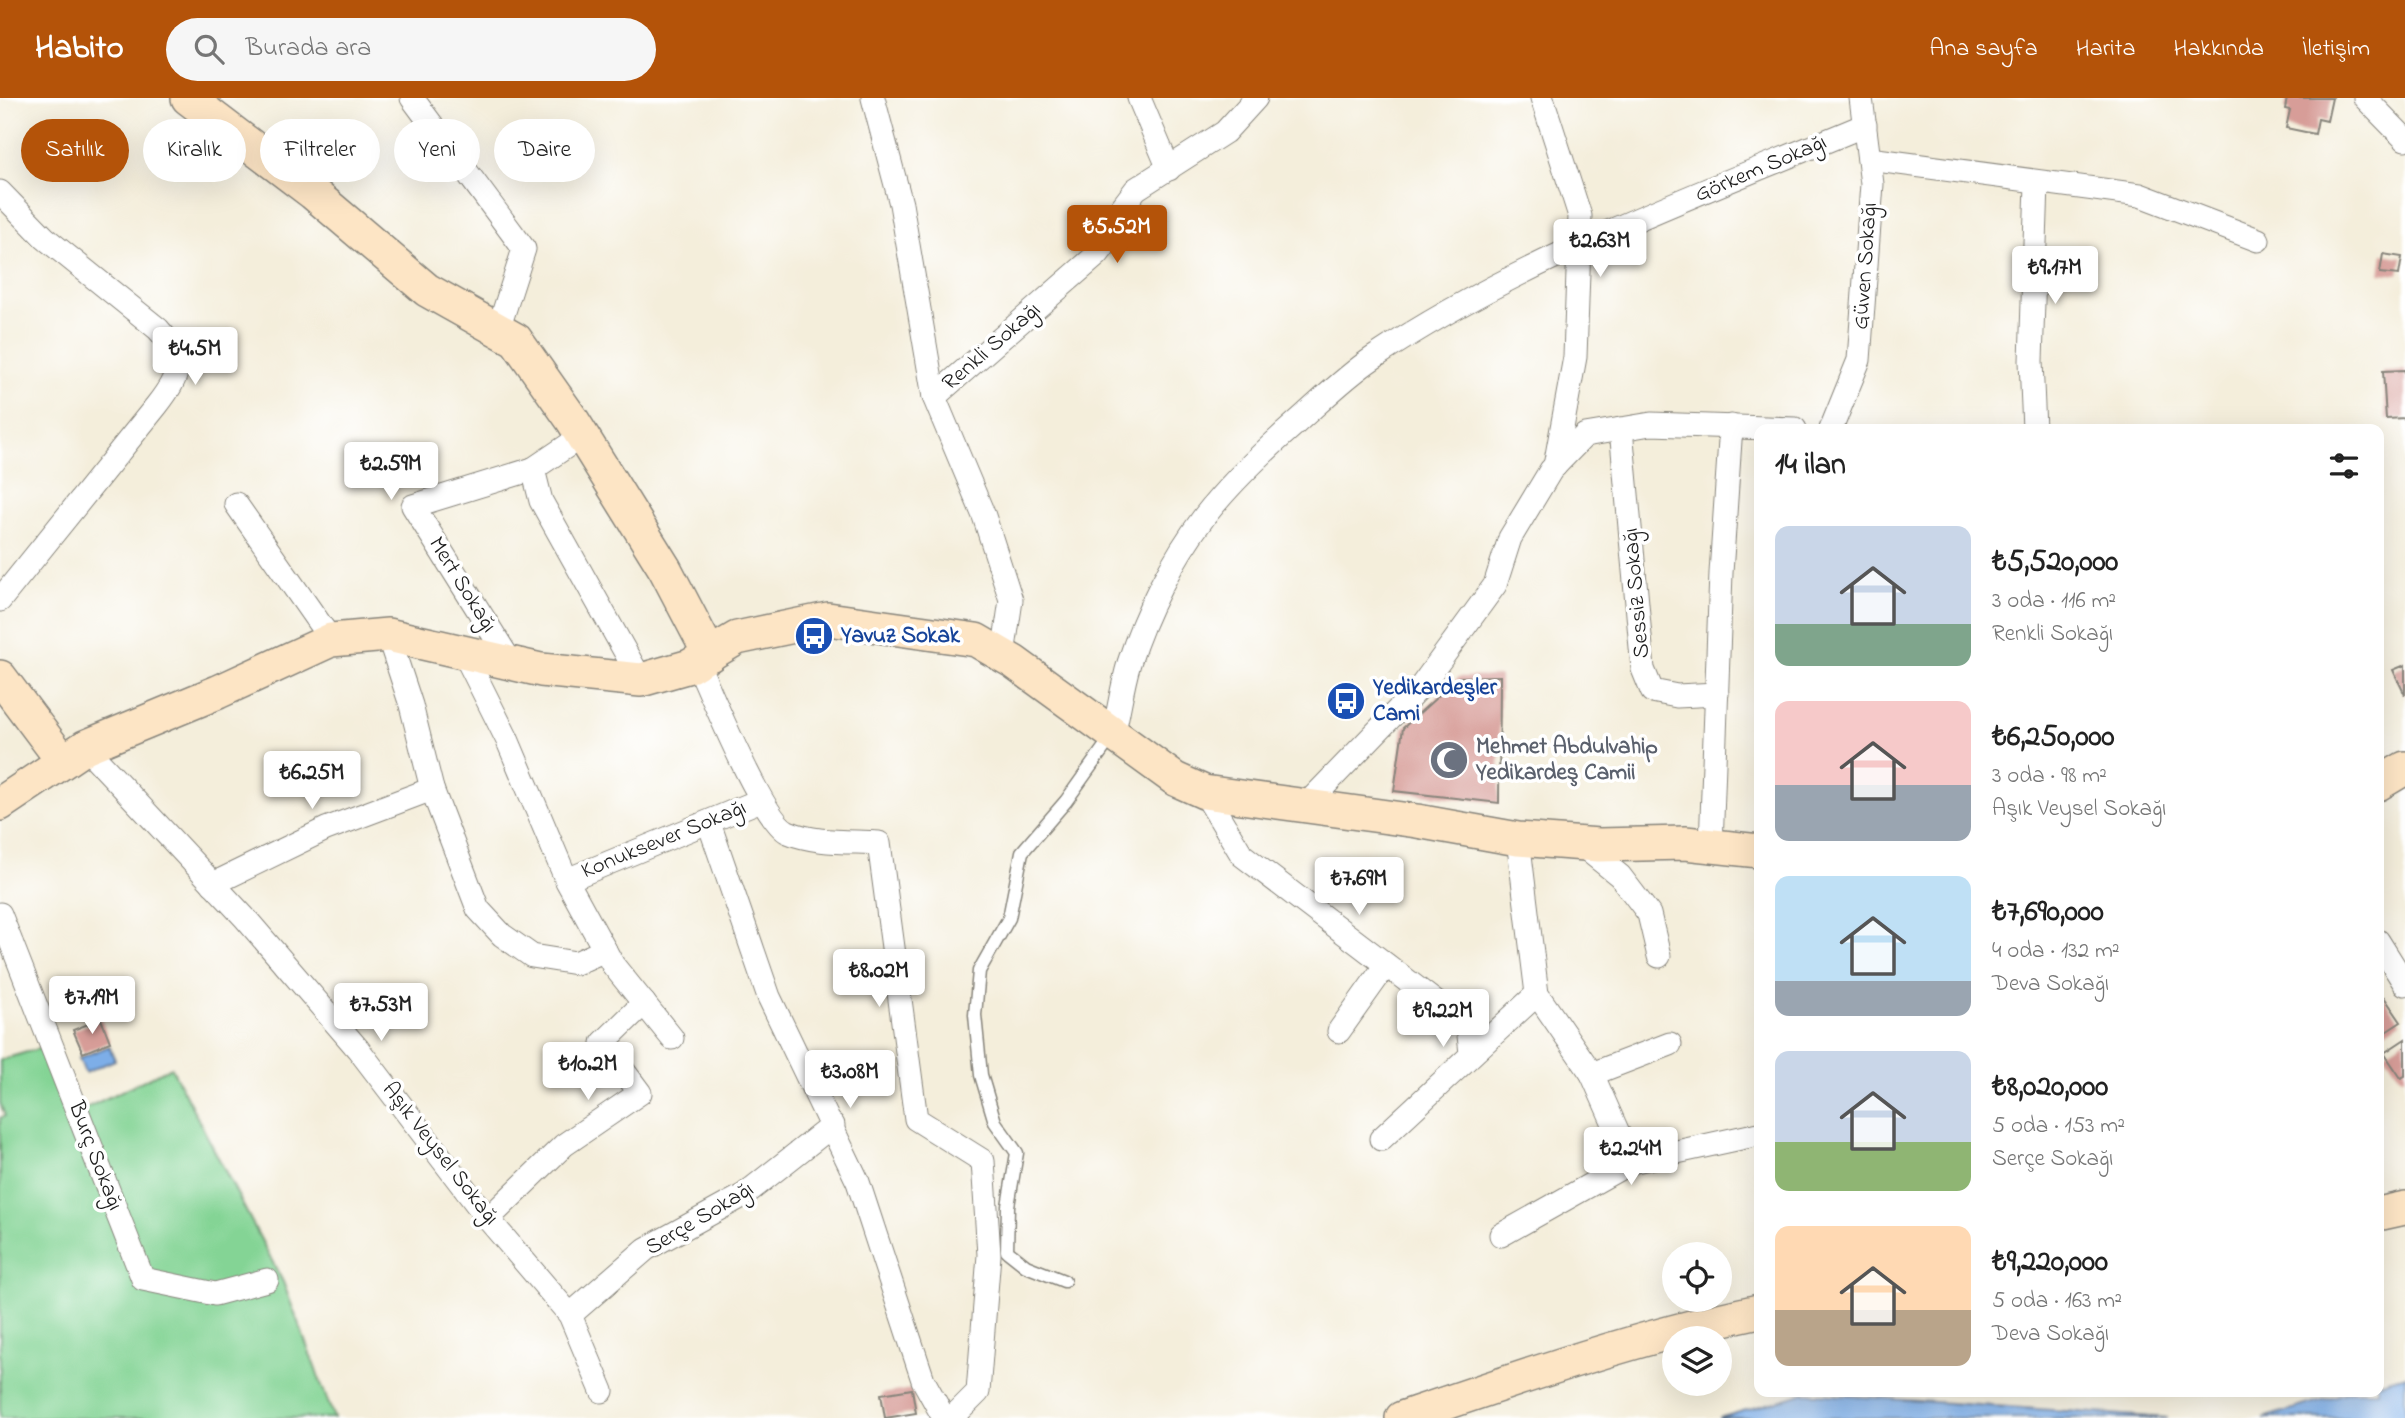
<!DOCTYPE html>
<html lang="tr">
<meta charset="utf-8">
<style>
:root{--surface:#fff;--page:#f6f6f6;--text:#222;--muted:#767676;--accent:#b45309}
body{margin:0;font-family:"Indie Flower",sans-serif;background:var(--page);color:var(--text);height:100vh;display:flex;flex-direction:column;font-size:26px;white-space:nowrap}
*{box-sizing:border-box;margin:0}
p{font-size:23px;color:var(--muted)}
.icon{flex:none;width:38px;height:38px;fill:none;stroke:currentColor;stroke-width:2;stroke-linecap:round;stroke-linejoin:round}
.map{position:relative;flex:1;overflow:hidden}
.side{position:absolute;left:1754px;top:326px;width:630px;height:973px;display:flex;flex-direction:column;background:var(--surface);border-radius:14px;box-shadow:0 7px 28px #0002}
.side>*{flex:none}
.top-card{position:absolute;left:21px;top:21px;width:665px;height:63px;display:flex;gap:14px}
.fabs{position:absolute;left:1662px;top:1144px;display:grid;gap:14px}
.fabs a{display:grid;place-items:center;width:70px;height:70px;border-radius:50%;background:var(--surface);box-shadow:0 7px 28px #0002;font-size:35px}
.price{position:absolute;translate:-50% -60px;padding:0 16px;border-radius:7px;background:#fff;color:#222;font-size:23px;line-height:46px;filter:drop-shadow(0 2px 4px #0008)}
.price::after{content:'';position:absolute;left:50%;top:42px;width:21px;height:16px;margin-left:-10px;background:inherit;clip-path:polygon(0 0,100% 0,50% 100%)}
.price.current{background:var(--accent);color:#fff}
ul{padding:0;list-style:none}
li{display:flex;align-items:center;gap:21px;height:175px;padding:0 21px}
li span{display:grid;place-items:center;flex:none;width:196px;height:140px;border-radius:14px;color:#555}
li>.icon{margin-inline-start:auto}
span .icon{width:84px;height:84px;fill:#fffc;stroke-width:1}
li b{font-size:30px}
h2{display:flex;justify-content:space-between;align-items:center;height:84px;padding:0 21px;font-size:30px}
.pill{padding:0 24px;border-radius:32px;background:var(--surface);box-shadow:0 7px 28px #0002;font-size:24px;line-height:63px}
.pill.current{background:var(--accent);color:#fff}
header{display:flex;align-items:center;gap:42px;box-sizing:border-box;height:98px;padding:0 35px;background:var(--accent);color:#fff}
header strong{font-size:33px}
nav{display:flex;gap:38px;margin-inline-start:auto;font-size:24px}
.search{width:490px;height:63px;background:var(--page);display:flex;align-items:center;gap:18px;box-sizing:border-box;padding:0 24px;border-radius:38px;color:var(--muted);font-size:26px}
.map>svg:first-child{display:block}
.green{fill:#84d495;stroke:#507858;stroke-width:2}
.water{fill:#7daee8;stroke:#4c6582;stroke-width:2}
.building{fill:#d79d98}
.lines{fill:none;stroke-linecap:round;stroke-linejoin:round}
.lane-casing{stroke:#88857c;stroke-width:15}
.street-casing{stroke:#88857c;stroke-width:25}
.secondary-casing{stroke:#88857c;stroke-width:36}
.lane{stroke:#fff;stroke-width:12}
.street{stroke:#fff;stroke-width:23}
.secondary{stroke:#fde5c5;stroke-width:33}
.labels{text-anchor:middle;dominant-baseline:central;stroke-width:7;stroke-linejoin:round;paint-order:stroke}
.street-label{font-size:23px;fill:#1c1c1c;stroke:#fff}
.transit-label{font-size:23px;font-weight:bold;fill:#164399;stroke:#fff;text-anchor:start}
.worship-label{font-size:23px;font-weight:bold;fill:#5b616d;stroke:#fff;text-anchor:start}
</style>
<header>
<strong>Habito</strong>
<div class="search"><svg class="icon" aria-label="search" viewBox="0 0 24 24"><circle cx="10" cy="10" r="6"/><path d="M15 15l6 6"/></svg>Burada ara</div>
<nav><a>Ana sayfa</a><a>Harita</a><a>Hakkında</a><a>İletişim</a></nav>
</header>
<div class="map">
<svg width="2405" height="1320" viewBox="0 0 2405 1320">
<rect width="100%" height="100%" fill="#fff"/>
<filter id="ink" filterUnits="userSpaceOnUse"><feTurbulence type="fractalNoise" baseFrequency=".0143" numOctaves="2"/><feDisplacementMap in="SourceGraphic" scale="14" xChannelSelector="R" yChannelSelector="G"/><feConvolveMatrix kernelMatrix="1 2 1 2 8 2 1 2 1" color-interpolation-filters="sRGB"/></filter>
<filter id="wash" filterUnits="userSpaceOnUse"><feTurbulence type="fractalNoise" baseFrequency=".00686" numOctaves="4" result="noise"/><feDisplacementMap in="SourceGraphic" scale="28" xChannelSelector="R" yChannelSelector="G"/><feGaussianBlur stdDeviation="1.57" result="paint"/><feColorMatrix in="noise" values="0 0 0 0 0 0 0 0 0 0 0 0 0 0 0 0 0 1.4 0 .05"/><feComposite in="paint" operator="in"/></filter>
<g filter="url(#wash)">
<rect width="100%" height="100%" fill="#f4eedb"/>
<path class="green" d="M51,947L78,1014L171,969L283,1184L334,1320H0V1020L5,1018L0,1005V962Z"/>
<g class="water">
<path d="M109,948L115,962L85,975L79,960Z"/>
<path d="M2405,1277V1320H2263L2352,1293H2378V1285Z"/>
<path d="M1805,1295L2167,1320H1719Z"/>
</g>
<g id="blocks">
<g class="building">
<path d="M2287,0H2332L2327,23L2318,21L2315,36L2286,30L2290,12L2285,11Z"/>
<path d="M2383,156L2402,159L2399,177L2380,175Z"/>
<path d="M2405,272V320L2386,321L2383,273Z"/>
<path d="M2405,567V597L2393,572Z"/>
<path d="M1500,578L1499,705L1394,693L1403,630L1459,579Z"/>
<path d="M2384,899L2401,924L2378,939V902Z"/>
<path d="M101,921L110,944L83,955L73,932Z"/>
<path d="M2405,941V978L2401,980L2384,955Z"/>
<path d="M912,1291L916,1315L885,1320L881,1296Z"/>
</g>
</g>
</g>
<g filter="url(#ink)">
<use href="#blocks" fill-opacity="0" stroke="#88857c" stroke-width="2"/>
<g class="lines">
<g class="lane-casing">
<path id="lane" d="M1064,1183L1026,1168L1007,1153L1008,1108L1017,1055L995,1024L981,977L975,917L979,873L1009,820L1022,754L1066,703L1113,637"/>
</g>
<g class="street-casing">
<g id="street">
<path d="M412,0L524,151L498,232"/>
<path d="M873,0L901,106L934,299L984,418L1011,502L1003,557"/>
<path d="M1139,0L1169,71"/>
<path d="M1542,0L1580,118L1575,259L1555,368"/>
<path d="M2365,0L2405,41"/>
<path d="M1869,61L2140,97L2258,142"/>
<path d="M0,94L45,140L158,231C186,262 181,276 157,307L0,502"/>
<path d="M934,299L1098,156L1118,130L1120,112L1136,91L1225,34L1256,0"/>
<path d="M1621,331L1643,571L1652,593L1677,598L1717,596"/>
<path d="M1831,331L1859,262L1872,86L1861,0"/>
<path d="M2034,331L2031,263L2037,86"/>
<path d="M533,371L541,403L641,582"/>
<path d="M236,406L331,542"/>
<path d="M388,537L411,607L432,691L478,811L502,837L532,858L576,865L605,852"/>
<path d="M464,555L507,641L567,783L613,867L672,940"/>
<path d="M697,564C711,595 763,723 788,734C816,746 850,743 879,745L916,1021L983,1063L989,1157L978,1294L952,1320"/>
<path d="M512,566L413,408L533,371L582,338"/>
<path d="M1113,637C1119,613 1122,588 1129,565C1145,515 1172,461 1204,419C1231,384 1263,354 1296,325C1321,303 1346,278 1373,260C1524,159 1698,97 1865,27"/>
<path d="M85,649L246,821L358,951L488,1121L570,1217L602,1293"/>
<path d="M1204,694L1242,757L1468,929L1471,955"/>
<path d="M1304,709L1422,587L1495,487L1510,440L1551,372L1585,337L1651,326L1795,331"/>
<path d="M709,725L769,899L858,1084L923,1282L944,1320"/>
<path d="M1518,741L1537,896L1592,976L1631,1064"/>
<path d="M1579,745L1620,778L1649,816L1659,858"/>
<path d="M1711,748L1721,475L1731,328"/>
<path d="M567,782L761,702"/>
<path d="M213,786L326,731L432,691"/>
<path d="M0,816L143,1181L215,1196L267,1182"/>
<path d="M2378,843L2405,886"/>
<path d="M1339,933L1386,867"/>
<path d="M1592,976L1670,946"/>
<path d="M1381,1041L1537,896"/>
<path d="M488,1121L564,1047L640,995L603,945L644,905"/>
<path d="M1501,1137L1631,1064L1759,1036"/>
<path d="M570,1217L646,1151L744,1097L833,1027"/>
</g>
</g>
<g class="secondary-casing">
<g id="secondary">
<path d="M188,0L313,95L427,192L516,242L573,323L665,471L710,557"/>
<path d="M0,579L63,663"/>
<path d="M2378,686L2405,670"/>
<path d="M0,706L85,649L218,594L331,542L388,537L541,572L641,582L690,568L737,540L828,521L976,542L1014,564L1175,681L1204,694L1417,723L1518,741L1599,747L1685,745L1759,753"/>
<path d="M2378,1116L2405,1110"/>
<path d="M1402,1320C1519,1280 1637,1239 1759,1213"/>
</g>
</g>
<use href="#lane" class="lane"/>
<use href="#street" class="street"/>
<use href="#secondary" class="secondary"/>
</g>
</g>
<defs>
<g id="bus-disc" transform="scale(2.0125)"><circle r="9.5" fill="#1a4fb4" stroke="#fff"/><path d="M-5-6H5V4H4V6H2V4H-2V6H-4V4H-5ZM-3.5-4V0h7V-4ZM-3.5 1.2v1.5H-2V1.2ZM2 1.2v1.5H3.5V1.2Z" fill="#fff"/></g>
<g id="mosque-disc" transform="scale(2.0125)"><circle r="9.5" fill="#6b7280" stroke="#fff"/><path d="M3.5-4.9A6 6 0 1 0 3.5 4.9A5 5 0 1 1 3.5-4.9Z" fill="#fff"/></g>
</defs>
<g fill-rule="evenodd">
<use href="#bus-disc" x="814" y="538"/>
<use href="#bus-disc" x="1346" y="603"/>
<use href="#mosque-disc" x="1449" y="662"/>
</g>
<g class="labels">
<g class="street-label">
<text transform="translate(1761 71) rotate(-23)">Görkem Sokağı</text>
<text transform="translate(1866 168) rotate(-86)">Güven Sokağı</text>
<text transform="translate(992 249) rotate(-41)">Renkli Sokağı</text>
<text transform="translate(462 487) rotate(58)">Mert Sokağı</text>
<text transform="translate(1637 495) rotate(-95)">Sessiz Sokağı</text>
<text transform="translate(664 742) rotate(-22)">Konuksever Sokağı</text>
<text transform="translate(440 1056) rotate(52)">Aşık Veysel Sokağı</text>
<text transform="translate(95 1058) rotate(69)">Burç Sokağı</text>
<text transform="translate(700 1121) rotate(-31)">Serçe Sokağı</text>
</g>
<g class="transit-label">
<text x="841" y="538">Yavuz Sokak</text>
<text x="1373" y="590">Yedikardeşler<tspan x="1373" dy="26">Cami</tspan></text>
</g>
<g class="worship-label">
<text x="1476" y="649">Mehmet Abdulvahip<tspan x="1476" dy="26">Yedikardeş Camii</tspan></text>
</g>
</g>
</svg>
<div class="fabs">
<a><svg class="icon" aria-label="locate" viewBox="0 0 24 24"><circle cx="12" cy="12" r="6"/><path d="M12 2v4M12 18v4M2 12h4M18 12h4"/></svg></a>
<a><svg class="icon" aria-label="layers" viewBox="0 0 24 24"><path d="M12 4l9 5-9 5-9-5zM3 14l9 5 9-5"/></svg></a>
</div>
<b class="price current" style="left:1117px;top:167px">₺5.52M</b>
<b class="price" style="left:1600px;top:181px">₺2.63M</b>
<b class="price" style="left:2055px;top:208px">₺9.17M</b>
<b class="price" style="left:195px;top:289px">₺4.5M</b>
<b class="price" style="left:391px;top:404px">₺2.59M</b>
<b class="price" style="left:312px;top:713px">₺6.25M</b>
<b class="price" style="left:1359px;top:819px">₺7.69M</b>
<b class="price" style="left:879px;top:911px">₺8.02M</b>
<b class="price" style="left:92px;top:938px">₺7.19M</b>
<b class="price" style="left:381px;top:945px">₺7.53M</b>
<b class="price" style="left:1443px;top:951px">₺9.22M</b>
<b class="price" style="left:588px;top:1004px">₺10.2M</b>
<b class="price" style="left:850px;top:1012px">₺3.08M</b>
<b class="price" style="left:1631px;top:1089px">₺2.24M</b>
<div class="top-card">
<a class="pill current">Satılık</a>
<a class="pill">Kiralık</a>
<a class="pill">Filtreler</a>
<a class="pill">Yeni</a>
<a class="pill">Daire</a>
</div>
<section class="side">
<h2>14 ilan<svg class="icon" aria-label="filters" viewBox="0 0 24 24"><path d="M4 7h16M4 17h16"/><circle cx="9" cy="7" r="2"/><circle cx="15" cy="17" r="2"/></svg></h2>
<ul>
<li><span style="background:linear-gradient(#c9d6e8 70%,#7fa58c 0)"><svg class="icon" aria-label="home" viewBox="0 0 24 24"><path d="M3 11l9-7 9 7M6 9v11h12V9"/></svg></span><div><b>₺5,520,000</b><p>3 oda · 116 m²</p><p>Renkli Sokağı</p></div></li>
<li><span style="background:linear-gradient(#f6c9c9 60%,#9aa5b1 0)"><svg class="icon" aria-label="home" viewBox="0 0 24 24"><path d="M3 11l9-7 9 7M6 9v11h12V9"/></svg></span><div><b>₺6,250,000</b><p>3 oda · 98 m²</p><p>Aşık Veysel Sokağı</p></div></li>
<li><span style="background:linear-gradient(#bfe0f5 75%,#9aa5b1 0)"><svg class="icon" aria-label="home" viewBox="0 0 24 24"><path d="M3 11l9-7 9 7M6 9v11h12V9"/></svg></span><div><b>₺7,690,000</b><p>4 oda · 132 m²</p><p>Deva Sokağı</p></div></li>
<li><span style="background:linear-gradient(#c9d6e8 65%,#8fb573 0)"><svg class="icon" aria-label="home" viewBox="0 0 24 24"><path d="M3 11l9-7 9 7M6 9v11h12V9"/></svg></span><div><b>₺8,020,000</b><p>5 oda · 153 m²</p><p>Serçe Sokağı</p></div></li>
<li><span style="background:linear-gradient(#ffd9b3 60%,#b9a48a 0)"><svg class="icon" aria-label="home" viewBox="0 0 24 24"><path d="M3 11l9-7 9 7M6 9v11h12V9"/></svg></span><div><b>₺9,220,000</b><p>5 oda · 163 m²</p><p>Deva Sokağı</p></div></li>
</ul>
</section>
</div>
